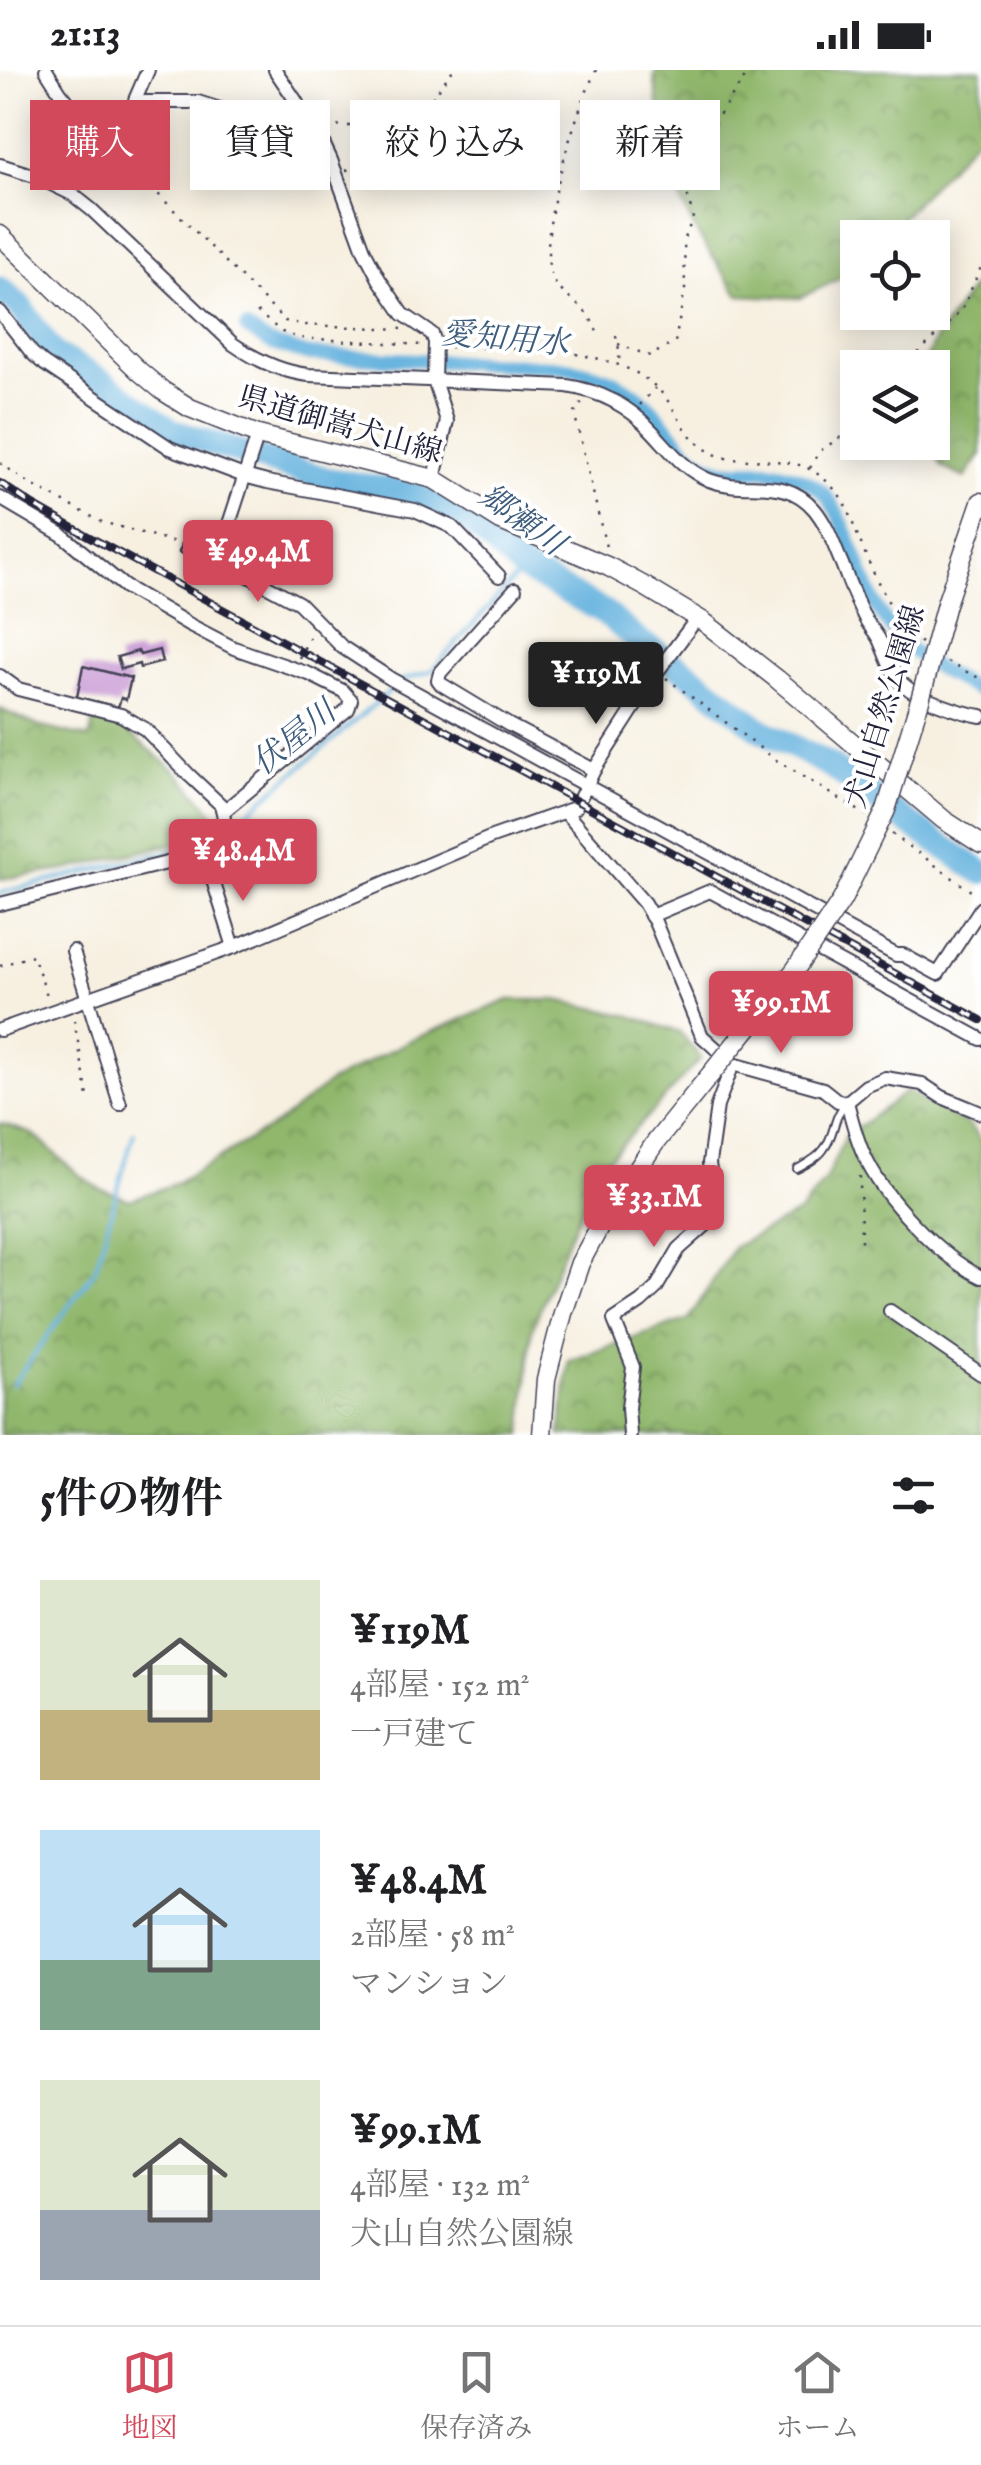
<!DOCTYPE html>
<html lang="ja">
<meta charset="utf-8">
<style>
:root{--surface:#fff;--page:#f2f2f2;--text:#202124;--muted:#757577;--line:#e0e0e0;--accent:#d1495b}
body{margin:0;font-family:"IM FELL English","Noto Serif JP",serif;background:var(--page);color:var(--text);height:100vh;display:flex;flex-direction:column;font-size:38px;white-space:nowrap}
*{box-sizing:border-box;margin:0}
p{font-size:32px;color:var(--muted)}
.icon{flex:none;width:55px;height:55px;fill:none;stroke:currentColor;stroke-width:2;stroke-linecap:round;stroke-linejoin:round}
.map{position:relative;height:1365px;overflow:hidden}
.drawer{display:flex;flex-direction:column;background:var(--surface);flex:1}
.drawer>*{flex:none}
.hud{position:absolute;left:30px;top:30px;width:922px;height:90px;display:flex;gap:20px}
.buttons{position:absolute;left:840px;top:150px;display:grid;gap:20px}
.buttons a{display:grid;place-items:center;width:110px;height:110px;border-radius:0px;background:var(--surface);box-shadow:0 5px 25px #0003;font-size:50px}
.price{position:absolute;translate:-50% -85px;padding:0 22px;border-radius:10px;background:var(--accent);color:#fff;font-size:32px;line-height:65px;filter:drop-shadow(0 2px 5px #0008)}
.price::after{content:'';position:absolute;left:50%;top:60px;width:30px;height:22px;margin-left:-15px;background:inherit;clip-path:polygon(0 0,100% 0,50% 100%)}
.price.active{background:#222;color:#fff}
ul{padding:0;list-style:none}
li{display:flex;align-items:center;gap:30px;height:250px;padding:0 40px}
li span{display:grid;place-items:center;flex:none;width:280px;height:200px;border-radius:0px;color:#555}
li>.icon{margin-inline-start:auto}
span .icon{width:120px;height:120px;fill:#fffc;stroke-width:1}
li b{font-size:42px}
h2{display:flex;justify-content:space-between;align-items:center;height:120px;padding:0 40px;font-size:42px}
.chip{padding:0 35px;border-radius:0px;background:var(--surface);box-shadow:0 5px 25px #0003;font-size:35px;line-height:90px}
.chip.active{background:var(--accent);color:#fff}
.status{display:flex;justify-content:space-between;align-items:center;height:70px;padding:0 50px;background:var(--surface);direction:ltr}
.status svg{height:28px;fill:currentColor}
.menu{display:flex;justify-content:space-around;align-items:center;height:140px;border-top:2px solid var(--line);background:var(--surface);font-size:28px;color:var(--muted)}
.menu a{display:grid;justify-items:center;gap:5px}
.menu .active{color:var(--accent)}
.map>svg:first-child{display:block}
.forest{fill:url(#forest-crowns);stroke:#596c54;stroke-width:2.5}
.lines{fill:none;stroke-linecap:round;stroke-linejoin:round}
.stream{stroke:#65b2de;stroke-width:4}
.canal{stroke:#65b2de;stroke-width:14}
.river{stroke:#65b2de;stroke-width:25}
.building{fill:#c592d1}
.lane-casing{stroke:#424154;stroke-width:10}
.street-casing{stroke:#424154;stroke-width:16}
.secondary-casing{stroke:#424154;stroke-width:21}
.path{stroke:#424154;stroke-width:2.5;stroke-dasharray:2.5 8;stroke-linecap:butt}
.lane{stroke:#fff;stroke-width:6}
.street{stroke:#fff;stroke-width:12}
.secondary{stroke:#fff;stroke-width:18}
.rail-casing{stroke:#22223b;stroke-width:8}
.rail{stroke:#fff;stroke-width:4;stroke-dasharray:11;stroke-linecap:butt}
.secondary-bridge-casing{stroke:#424154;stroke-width:21;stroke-linecap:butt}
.secondary-bridge{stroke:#fff;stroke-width:18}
.labels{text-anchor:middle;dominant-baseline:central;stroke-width:8;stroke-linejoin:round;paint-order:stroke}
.street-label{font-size:30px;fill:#22223b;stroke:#fff}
.water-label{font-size:32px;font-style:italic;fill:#3d5c7c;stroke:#fff}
</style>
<div class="status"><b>21:13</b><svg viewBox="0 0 49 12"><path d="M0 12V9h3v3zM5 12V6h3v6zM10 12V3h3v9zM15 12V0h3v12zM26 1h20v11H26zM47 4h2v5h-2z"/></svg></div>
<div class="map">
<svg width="981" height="1365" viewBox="0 0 981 1365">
<defs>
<pattern id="forest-crowns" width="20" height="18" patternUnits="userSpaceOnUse" patternTransform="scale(2.5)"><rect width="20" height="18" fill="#90b76c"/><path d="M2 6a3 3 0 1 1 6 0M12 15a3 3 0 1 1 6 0" fill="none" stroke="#75945a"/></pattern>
</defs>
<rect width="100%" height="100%" fill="#fff"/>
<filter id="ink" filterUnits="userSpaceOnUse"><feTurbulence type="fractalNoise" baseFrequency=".01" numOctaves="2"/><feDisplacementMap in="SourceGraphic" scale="20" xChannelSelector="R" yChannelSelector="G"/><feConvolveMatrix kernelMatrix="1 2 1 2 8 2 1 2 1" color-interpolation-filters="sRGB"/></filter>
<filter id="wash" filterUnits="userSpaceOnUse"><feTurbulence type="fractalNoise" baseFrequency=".0048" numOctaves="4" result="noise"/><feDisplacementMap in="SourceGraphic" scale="40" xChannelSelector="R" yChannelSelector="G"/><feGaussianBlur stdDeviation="2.25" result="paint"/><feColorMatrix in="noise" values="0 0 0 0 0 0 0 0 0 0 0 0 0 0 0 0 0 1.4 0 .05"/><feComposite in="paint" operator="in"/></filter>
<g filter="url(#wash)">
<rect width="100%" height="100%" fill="#f7f0e1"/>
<g class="forest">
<path d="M656,0H981V62L884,167L858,168L857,198L855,201L800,228L739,225C723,201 704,177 691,152C668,106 661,56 654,6Z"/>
<path d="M981,205V384L965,408L942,397L928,373L932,372V298L922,297L935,270Z"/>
<path d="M0,639L38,656L89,668L94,651L122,657L176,701L212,741L211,765L65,800L0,809Z"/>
<path d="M509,930H557L631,946L681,963L701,988L601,1097L569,1167L532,1259L522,1365H0V1053L33,1064L74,1101L100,1119L130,1130L177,1113L278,1053L330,1012L411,970Z"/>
<path d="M907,1021L970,1056L981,1072V1365H560L569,1291L689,1249L734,1177L800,1142L826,1109L845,1067Z"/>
</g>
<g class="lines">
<g class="stream">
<path d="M228,756L249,741L403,610L431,601L523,499"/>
<path d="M0,823L202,774L220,761"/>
<path d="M13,1314L95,1200L134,1062"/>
</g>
<path class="canal" d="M246,258L269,273L309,285L552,296C588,300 621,308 648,335C670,356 683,385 713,397C730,404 748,399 766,400C786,402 814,410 827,427C841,445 848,467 857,488C863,504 869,522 877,537C901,582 937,600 981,622"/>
<path class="river" d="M0,219L19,235L53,283L102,311L172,361L326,409L414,424L462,445L523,499L601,540L636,569L687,602L761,660L831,696L900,747L981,802"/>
</g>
<g id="blocks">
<g class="building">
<path d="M182,475L195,481L192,488L179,482Z"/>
<path d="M159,580L162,592L140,598L139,594L121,599L117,587L138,581L140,585Z"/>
<path d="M83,596L131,608L126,630L121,628L118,637L77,627Z"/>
</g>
</g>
</g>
<g filter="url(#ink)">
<use href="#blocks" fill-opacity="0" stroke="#424154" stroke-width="2.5"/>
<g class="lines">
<g class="lane-casing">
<path id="lane" d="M797,1099C806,1094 818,1088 824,1079C835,1065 833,1046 846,1033"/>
</g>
<g class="street-casing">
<g id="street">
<path d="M46,0L60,22L93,63"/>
<path d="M275,0L296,31L305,49L316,58L331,90L364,180L379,209L403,244L432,264L435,272L434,310L447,351L434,409"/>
<path d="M136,35L135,30L148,0"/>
<path d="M0,95L35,106L119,44L136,35L145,32H198L245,47L293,51L305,49"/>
<path d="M35,106L72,124L92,140L233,274C256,290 281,302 309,305L567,316C600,321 629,336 652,361C670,380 684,400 709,410C748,425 784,403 815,440C828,456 834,476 842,494C849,513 856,532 866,550C870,557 875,562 879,569C886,584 891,604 904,615C919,629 962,643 981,646"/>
<path d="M0,242L32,283L43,293L170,378L244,406L267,412L415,440L452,457L499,506"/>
<path d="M0,428L61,464L125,517L190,555L234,578L309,604L343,621L351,630L348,639L224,741"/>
<path d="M228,457L217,471L204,481L202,489L212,496L221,491L228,457L258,365"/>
<path d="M221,491L299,533L342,577L391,609L896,885H903L938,904L981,838"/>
<path d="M515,519L440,603L438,610L441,614L509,655L594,700"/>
<path d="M0,606L18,619L121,645L145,659L188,704L221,735C229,758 220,782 211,804"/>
<path d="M566,743L644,833L655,852L702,966L733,994L823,1019L838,1031L847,1032"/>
<path d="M0,834L171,792L194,790L211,804L234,877"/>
<path d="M651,846L710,821L981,969"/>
<path d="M73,881L120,1034"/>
<path d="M0,960L234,877L492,767L575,738L594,700L657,602L698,547"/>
<path d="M847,1032C852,1050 856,1068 864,1085C883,1128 939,1186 981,1207"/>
<path d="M847,1032L866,1016L885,1008L922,1014L942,1027L981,1043"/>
<path d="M890,1241L981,1304"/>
<path d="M630,1365L628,1338L633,1297L614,1250L641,1232L656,1218L679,1179L716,1146L709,1093L717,1036L733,994"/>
</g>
</g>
<g class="secondary-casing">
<g id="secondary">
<path d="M0,165L139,301L163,321L190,338L258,365L434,409L501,451L609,497L646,517L704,552L777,609L944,750L981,774"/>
<path d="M946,534L981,432"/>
<path d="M542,1365L546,1309L563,1243L580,1193L600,1156L655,1073"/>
</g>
</g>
<g class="path">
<path d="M596,0C576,41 537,161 551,204C557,223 575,230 587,244C592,250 595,257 598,264"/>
<path d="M327,55C349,55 395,62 412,49C428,37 441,15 453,0"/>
<path d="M346,100L401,96L421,93L458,80L477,79L565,89"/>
<path d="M151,117L285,251L306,255L404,259"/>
<path d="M257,242L282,262L299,268L422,275"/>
<path d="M616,266L620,284L618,294"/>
<path d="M618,274L650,286L675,272L685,219L684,168L693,149L683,105L698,76L750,0"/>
<path d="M450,277C512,280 611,273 658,319C681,342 682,371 719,386C729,390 739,389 749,390C794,391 815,392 843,430C862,473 884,543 921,573"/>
<path d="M903,298L962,240L981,197"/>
<path d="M582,333L575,340L576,350L606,477"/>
<path d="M640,335L655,318"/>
<path d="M0,393L30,414L102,452L193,477"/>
<path d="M810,398L820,381L858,355"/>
<path d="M299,588L311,564"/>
<path d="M947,592L981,609"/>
<path d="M666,608L779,692L866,745"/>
<path d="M892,764L975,824"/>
<path d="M0,896L33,885L49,931"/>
<path d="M74,950L89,1032"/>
<path d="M860,1106L861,1173"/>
</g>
<use href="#lane" class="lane"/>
<use href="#street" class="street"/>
<use href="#secondary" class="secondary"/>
<g class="rail-casing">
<path id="rail" d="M0,413L33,435L88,466L981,950"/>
</g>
<use href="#rail" class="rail"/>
<g class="secondary-bridge-casing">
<path id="secondary-bridge" d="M655,1073L795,900L842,830L886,740L920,630L946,534"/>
</g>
<use href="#secondary-bridge" class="secondary-bridge"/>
</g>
</g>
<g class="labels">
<g class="street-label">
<text transform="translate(340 356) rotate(16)">県道御嵩犬山線</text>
<text transform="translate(886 637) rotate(-73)">犬山自然公園線</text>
</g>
<g class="water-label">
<text transform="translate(505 270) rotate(5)">愛知用水</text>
<text transform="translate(521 451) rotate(36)">郷瀬川</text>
<text transform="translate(295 669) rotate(-39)">伏屋川</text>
</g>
</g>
</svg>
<div class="buttons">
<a><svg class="icon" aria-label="locate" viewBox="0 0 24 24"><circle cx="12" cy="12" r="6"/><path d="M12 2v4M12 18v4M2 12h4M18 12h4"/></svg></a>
<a><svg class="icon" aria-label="layers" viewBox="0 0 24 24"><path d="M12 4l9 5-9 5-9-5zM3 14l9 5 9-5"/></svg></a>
</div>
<b class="price" style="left:258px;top:535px">¥49.4M</b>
<b class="price active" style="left:596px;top:657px">¥119M</b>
<b class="price" style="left:243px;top:834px">¥48.4M</b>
<b class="price" style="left:781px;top:986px">¥99.1M</b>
<b class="price" style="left:654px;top:1180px">¥33.1M</b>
<div class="hud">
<a class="chip active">購入</a>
<a class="chip">賃貸</a>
<a class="chip">絞り込み</a>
<a class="chip">新着</a>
</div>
</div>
<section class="drawer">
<h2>5件の物件<svg class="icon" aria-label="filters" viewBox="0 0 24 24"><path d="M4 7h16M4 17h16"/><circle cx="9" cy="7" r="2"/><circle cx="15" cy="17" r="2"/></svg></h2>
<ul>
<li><span style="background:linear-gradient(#dfe7d0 65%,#c2b280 0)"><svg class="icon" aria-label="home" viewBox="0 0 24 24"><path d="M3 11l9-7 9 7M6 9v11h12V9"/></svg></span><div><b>¥119M</b><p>4部屋 · 152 m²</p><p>一戸建て</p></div></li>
<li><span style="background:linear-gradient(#bfe0f5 65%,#7fa58c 0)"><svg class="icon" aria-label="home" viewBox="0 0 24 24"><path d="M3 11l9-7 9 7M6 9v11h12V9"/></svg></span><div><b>¥48.4M</b><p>2部屋 · 58 m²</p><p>マンション</p></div></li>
<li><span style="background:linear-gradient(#dfe7d0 65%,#9aa5b1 0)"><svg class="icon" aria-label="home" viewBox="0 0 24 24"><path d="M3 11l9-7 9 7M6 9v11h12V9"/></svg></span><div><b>¥99.1M</b><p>4部屋 · 132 m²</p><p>犬山自然公園線</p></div></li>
</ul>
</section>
<nav class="menu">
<a class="active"><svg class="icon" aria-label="map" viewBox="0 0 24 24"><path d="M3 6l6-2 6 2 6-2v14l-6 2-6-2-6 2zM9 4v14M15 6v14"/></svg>地図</a>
<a><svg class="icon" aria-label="saved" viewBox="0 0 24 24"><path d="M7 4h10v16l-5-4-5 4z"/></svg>保存済み</a>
<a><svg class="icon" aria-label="home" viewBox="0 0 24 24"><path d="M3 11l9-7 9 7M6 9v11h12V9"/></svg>ホーム</a>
</nav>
